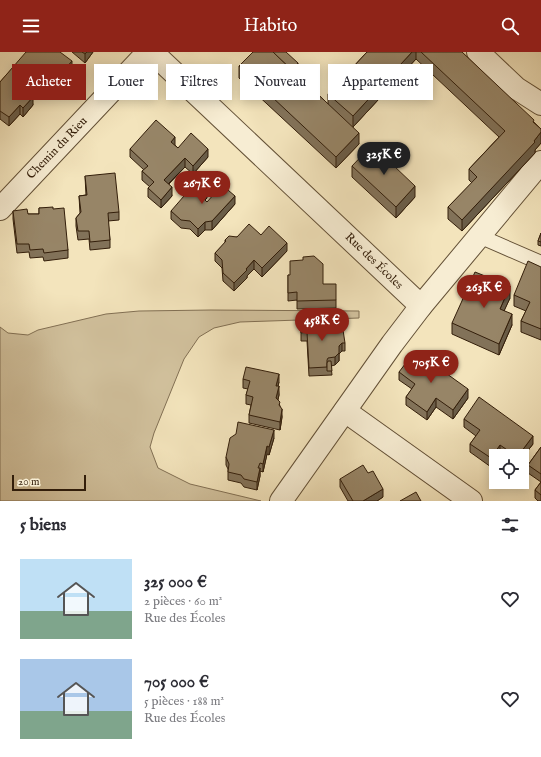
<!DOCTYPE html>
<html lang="fr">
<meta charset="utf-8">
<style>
:root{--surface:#fff;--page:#f2f2f3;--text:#2b2b33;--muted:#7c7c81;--accent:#8f2418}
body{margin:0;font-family:"IM FELL English",serif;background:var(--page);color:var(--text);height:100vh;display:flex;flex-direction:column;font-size:15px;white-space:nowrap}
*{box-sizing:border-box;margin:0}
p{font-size:13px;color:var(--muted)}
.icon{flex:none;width:22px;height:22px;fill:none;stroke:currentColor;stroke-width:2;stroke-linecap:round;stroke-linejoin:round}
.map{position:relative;height:449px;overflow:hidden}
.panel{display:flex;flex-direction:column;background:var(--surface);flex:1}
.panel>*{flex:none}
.top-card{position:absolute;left:12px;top:12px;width:517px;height:36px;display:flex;gap:8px}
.tools{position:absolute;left:489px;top:397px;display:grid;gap:8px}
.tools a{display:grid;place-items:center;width:40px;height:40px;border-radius:0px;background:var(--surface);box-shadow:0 2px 10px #0003;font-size:20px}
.scale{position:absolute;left:12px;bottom:10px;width:74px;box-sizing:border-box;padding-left:4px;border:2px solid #331e0a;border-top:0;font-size:11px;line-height:14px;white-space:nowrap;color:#331e0a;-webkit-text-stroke:3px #f7edd3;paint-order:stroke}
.price{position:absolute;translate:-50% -34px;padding:0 9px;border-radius:14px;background:var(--accent);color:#fff;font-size:13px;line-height:26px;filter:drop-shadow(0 1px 2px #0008)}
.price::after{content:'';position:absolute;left:50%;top:24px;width:12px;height:9px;margin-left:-6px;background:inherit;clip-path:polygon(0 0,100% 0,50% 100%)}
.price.selected{background:#222;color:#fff}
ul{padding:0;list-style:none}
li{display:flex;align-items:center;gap:12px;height:100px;padding:0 20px}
li span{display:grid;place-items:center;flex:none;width:112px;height:80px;border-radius:0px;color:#555}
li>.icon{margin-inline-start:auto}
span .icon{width:48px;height:48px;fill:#fffc;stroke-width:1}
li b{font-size:17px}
h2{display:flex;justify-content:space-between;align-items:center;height:48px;padding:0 20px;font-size:17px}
.pill{padding:0 14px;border-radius:0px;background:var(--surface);box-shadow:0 2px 10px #0003;font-size:14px;line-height:36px}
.pill.selected{background:var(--accent);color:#fff}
header{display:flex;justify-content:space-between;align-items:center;height:52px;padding:0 20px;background:var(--accent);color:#fff;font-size:18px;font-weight:600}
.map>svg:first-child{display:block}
.green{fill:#d2c29e;stroke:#827054}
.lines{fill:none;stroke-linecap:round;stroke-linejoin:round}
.service-casing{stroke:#635036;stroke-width:16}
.minor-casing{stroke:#635036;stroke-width:24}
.service{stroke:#f7edd3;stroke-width:14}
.minor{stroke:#f7edd3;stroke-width:22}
.wall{fill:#827259;stroke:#331e0a}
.shaded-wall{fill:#6a5d48;stroke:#331e0a}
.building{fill:#978567;stroke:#331e0a}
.labels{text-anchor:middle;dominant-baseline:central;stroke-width:3.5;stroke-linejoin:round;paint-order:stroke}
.street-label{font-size:12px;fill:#331e0a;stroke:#f7edd3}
</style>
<header><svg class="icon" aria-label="menu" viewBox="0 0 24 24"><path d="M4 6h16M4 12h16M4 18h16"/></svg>Habito<svg class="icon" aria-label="search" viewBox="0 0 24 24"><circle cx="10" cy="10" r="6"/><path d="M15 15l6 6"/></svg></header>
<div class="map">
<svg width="541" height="449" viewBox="0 0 541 449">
<rect width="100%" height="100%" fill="#f3e4bc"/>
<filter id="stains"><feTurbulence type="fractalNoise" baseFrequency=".005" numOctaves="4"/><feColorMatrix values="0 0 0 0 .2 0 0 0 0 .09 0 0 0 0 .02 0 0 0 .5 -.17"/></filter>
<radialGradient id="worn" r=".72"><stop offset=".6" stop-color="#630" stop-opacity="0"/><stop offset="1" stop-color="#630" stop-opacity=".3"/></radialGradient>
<path class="green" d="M211,258L359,259V266L240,270L214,276L199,285L184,307L154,381L150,395L158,416L190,432L261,449H0V275L8,281L28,283L38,278L106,262L139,259Z"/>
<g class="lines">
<g class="service-casing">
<path id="service" d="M479,184L541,211"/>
</g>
<g class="minor-casing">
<g id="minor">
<path d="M152,0L421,254"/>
<path d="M478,0L516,36L541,52"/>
<path d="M0,157L148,0"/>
<path d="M345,359L471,449"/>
<path d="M281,449L392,292L421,254L541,110"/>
</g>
</g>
<use href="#service" class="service"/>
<use href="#minor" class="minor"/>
</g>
<g class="wall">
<path d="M25,0H60L72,17L62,28L57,23L52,28L54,37L44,48L35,39L31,44L33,53L23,65L20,62L9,74L0,67V30L26,1Z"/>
<path d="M72,0H93L85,11Z"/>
<path d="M367,0H462L541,77V91L535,98V101L462,179L448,167V155L472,131L469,128V117L499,85L416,7L353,75L359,92L336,116L239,26V14L298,16L294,20L328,52V42Z"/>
<path d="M175,93L178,96L208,105L193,122L185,115L169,132L172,144L161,156L148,145V136L150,135L142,128V119L144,118L130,105V97Z"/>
<path d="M352,114L415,145L396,166L352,125Z"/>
<path d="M85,124L119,160V168L108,169L110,188V196L90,198L89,187L78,188L76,174V166L80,161L79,144L86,143Z"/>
<path d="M207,146L205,148L207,150L235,152L212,178H205L198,185L190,177L181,176L171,167V159Z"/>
<path d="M39,156L53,157L68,198V206L44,209L43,205L30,206L29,200L17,201L13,167V159L28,162H39Z"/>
<path d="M541,181V194L538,193V189Z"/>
<path d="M261,183L287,199L262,225L254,217L247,224V226L234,239L223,229L222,216L215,209V201L225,191V188L237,185Z"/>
<path d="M541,215V288L521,280V269L526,259L514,254V243Z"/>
<path d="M288,223L323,232L336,248V256L297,257V248L288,249Z"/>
<path d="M510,246L504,258L512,273L499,303L452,282V271Z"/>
<path d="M301,269L328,271L332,278L345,291V299H342L339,302V309L335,313L331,314L332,323L309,324L307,289H301Z"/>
<path d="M399,320L468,346L453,367L436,355L427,368L406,353V345L412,337L399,328Z"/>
<path d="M243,327L279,330L278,334L279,343L278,348L280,354L282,365L280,378L249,371V363L251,353L246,352V343L248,337L243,336Z"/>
<path d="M464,367L533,392L522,406V404H504L500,401L498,404H496V407L491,415L470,400V392L476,384L464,375Z"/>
<path d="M274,386L269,403L267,402L263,420L260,419V424L257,438L244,435L241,431L228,428V417L226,413V405Z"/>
<path d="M541,395V449H538L535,446V438L541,430L528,421V413Z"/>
<path d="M340,427L383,445L377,449H348L340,435Z"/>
</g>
<g class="shaded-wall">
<path d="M87,0H93L85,11V2Z"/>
<path d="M412,0H416V7L353,75V64Z"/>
<path d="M72,9V17L62,28V20Z"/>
<path d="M298,11V16L289,26V22Z"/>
<path d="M57,15V23L48,32V24Z"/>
<path d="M54,29V37L44,48V40Z"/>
<path d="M35,31V39L27,48V40Z"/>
<path d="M33,45V53L23,65V56Z"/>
<path d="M20,53V62L9,74V65Z"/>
<path d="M541,80V91L535,98V101L462,179V168L534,89Z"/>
<path d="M359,81V92L336,116V105Z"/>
<path d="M175,85V93L171,98V90Z"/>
<path d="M208,97V105L193,122V114Z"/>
<path d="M185,106V115L164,136V128Z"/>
<path d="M415,134V145L396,166V155Z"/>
<path d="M172,135V144L161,156V148Z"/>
<path d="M207,138V146L201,152V144Z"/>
<path d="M235,144V152L212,178V169Z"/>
<path d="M205,170V178L198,185V177Z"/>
<path d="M287,191V199L262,225V216Z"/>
<path d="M254,208V217L247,224V226L234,239V231Z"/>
<path d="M510,234V246L500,268V257Z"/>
<path d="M512,262V273L499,303V292Z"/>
<path d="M342,291V299L339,302V309L335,313V305L339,294Z"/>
<path d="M279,322V330L276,342V334Z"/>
<path d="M279,334V343L276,354V346Z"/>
<path d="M468,337V346L453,367V358Z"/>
<path d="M436,346V355L427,368V360Z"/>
<path d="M282,357V365L280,378V370Z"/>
<path d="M274,378V386L269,403V395Z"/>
<path d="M533,384V392L522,406V404H518Z"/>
<path d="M500,393V401L498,404H496V407L491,415V406Z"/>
<path d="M267,394V402L263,420V412Z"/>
<path d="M260,416V424L257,438V430Z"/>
<path d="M383,437V445L377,449H363Z"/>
</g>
<g class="building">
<path d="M26,0H60L72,9L62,20L57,15L48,24L54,29L44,40L35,31L27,40L33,45L23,56L20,53L9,65L0,59V30Z"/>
<path d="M82,0H87L85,2Z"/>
<path d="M253,0H273L359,81L336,105L239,14Z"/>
<path d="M273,0H286L298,11L292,18Z"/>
<path d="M367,0H412L353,64L328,42Z"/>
<path d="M421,0H462L534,68L533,70L541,77V80L534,89L535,90L462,168L448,155L477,125L469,117L505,79Z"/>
<path d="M156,68L175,85L171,90L178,96L191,81L208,97L193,114L185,106L164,128L172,135L161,148L148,136L154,130L142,119L148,114L130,97Z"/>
<path d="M372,93L415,134L396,155L352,114Z"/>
<path d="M115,121L119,160L108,161L110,188L90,190L89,179H78L76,166L81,160L79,144L87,143L85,124Z"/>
<path d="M197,129L207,138L201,144L207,150L222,133L235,144L212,169L205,170L198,177L190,169L181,168L171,159Z"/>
<path d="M53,155V157L64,156L68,198L44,201L43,197L30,198L29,192H17L13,159L27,157L28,162H39V156Z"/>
<path d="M249,172L261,183L269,174L287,191L262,216L254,208L246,217L247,218L234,231L223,221L222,208L215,201L226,189L225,188L229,184L237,185Z"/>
<path d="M541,181V190L538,189Z"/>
<path d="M314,204L323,212V232H336V248L297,249V240L288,241V223H290V209L303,208V205Z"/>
<path d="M528,209L541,215V277L521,269L530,250L514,243Z"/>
<path d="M475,220L510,234L500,257L512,262L499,292L452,271Z"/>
<path d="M327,264V268L309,269V265Z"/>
<path d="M328,268V278H343L345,291H342L339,294V301L335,305L328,306L327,308V315L309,316L307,280L301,281V269Z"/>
<path d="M328,271H331L332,278H328Z"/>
<path d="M415,299L468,337L453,358L436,346L427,360L406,345L415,332L399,320Z"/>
<path d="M328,309H331L332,319H327V311Z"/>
<path d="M246,315L279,322L276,334H279L276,346L280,350L279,353L282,357L280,370L249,363L253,345L246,343L250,329L243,327Z"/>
<path d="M479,345L533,384L518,404H516L500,393L491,406L470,392L480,378L464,367Z"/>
<path d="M238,370L274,378L269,395L267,394L263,412L260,411L258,416H260L257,430L244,427L241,423L228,420L229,412L226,405L230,386L236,382Z"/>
<path d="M541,395V422L528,413Z"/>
<path d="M363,413L368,421L373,419L383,437L363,449H353L340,427Z"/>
<path d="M541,430V443L535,438Z"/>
<path d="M416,440L421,449H400Z"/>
</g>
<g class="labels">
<g class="street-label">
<text transform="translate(57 96) rotate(-46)">Chemin du Rieu</text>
<text transform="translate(374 209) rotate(44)">Rue des Écoles</text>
</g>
</g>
<rect width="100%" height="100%" filter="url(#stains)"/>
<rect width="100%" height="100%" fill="url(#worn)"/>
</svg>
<div class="tools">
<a><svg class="icon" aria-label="locate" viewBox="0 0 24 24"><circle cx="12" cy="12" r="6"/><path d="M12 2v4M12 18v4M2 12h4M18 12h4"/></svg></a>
</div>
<div class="scale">20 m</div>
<b class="price selected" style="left:384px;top:124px">325K €</b>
<b class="price" style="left:202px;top:153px">267K €</b>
<b class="price" style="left:484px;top:257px">263K €</b>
<b class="price" style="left:322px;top:290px">458K €</b>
<b class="price" style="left:431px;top:332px">705K €</b>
<div class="top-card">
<a class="pill selected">Acheter</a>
<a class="pill">Louer</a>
<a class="pill">Filtres</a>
<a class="pill">Nouveau</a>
<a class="pill">Appartement</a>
</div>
</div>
<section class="panel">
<h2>5 biens<svg class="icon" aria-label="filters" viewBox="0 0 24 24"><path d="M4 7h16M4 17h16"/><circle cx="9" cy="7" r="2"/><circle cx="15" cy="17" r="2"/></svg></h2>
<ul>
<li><span style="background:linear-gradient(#bfe0f5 65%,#7fa58c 0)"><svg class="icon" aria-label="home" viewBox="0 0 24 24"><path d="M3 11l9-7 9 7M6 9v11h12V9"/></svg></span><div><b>325 000 €</b><p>2 pièces · 60 m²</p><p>Rue des Écoles</p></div><svg class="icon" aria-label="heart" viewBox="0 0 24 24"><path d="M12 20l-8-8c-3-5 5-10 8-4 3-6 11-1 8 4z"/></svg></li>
<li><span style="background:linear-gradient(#a9c7e8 65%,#7fa58c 0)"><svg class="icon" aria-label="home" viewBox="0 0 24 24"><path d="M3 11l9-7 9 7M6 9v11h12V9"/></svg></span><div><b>705 000 €</b><p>5 pièces · 188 m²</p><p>Rue des Écoles</p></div><svg class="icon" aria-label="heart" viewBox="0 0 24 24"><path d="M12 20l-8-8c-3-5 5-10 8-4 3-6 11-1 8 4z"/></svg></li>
</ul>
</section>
